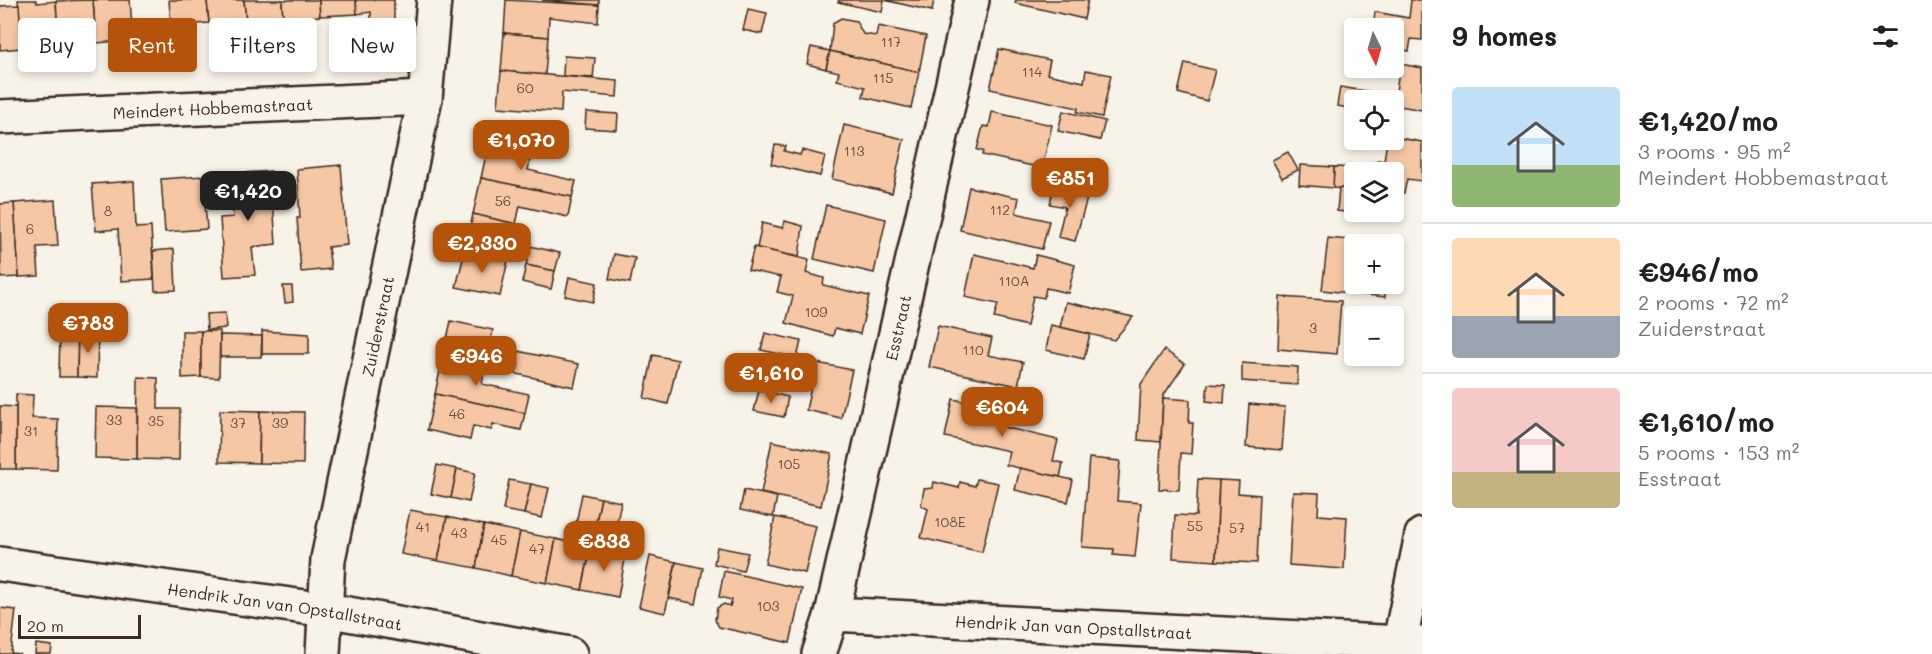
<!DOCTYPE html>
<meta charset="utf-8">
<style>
:root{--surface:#fff;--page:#f6f6f6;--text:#202124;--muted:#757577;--line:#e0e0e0;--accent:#b45309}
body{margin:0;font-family:Mali,sans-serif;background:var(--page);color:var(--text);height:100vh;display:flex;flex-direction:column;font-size:22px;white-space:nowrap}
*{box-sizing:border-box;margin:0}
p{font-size:20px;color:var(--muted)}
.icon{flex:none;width:33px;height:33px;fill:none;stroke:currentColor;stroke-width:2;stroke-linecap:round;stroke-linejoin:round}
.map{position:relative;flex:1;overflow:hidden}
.panel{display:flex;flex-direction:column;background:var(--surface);width:510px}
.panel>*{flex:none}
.top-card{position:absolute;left:18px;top:18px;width:570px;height:54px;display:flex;gap:12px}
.needle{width:39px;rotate:175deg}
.buttons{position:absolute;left:1344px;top:18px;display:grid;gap:12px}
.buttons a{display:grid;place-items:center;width:60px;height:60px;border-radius:6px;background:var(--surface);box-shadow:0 3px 9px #0003;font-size:30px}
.scale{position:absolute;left:18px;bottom:15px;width:123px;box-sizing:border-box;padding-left:6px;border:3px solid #3b2a1e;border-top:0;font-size:16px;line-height:21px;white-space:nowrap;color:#3b2a1e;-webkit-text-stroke:4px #f7f3e8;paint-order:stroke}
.price{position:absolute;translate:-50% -51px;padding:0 14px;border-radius:12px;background:var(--accent);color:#fff;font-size:20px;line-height:39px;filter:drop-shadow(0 2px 3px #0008)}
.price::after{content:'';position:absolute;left:50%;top:36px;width:18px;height:14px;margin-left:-9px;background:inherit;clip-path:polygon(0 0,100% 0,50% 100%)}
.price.on{background:#222;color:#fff}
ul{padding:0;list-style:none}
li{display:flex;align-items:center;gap:18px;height:150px;padding:0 30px}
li+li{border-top:2px solid var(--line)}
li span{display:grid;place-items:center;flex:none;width:168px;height:120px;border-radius:6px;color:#555}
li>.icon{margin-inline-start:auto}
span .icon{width:72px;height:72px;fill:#fffc;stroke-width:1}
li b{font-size:26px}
h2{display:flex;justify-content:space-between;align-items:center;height:72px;padding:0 30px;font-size:26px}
.tag{padding:0 21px;border-radius:6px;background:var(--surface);box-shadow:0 3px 9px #0003;font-size:21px;line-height:54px}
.tag.on{background:var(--accent);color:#fff}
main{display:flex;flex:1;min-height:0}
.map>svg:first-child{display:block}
.building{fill:#f6c7a5;stroke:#3b2a1e;stroke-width:1.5}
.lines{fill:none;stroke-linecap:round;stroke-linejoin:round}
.minor-casing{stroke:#3b2a1e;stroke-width:38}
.minor{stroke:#f7f3e8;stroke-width:33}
.labels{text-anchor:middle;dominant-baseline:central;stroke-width:6;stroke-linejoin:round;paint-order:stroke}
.number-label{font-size:14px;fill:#6a5140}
.street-label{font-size:16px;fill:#3b2a1e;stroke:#f7f3e8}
</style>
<main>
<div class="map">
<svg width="1422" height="654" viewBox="0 0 1422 654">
<rect width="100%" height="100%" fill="#f7f3e8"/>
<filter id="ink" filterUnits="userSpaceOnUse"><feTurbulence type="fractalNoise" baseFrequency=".0167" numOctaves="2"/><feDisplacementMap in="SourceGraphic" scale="12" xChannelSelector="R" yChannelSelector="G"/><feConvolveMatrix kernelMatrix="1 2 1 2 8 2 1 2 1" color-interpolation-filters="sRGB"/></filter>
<g filter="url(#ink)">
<g class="building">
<path d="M18,0H36L37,3L56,1L59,46L22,48Z"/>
<path d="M93,0H130L133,40L96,43Z"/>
<path d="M93,0L96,43L59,46L56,1Z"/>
<path d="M169,0H207L209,23L171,26Z"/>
<path d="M207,0H244L246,20L209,23Z"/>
<path d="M244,0H282L283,19L246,20Z"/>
<path d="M282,0H319L320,16L283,19Z"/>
<path d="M319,0H356L357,14L320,16Z"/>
<path d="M356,0H394V21L371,22V12L357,14Z"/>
<path d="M506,0L599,5L598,23L549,17L548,37L504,33Z"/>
<path d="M542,0H599V5Z"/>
<path d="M839,0H934L932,11L884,0L882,12L838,2Z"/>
<path d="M1016,0H1088L1084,19L1015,3Z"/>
<path d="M1411,0H1422V40L1411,39L1409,51L1394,48V28H1373L1375,12L1409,18Z"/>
<path d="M19,5L22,48L0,50V6Z"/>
<path d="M748,9L767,13L762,34L743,30Z"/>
<path d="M841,18L856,21L863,34L876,36L878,26L926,36L919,72L830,51L833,23Z"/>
<path d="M504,33L548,37L545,75L501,71Z"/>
<path d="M811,47L830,51L826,69L807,64Z"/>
<path d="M999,49L1050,60L1047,74L1084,82L1086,70L1111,75L1102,117L1077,112L1078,108L990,89Z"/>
<path d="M830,51L919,72L911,108L863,97L865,87L837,80L839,72L826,69Z"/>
<path d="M564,56L595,58L593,78L563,76Z"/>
<path d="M1185,63L1215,70L1207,101L1178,93Z"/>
<path d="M1400,64L1422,68V110L1394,105Z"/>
<path d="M501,71L618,81L617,97L562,92L561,112L498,107Z"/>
<path d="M1340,87L1378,93L1377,100H1354V109L1337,106Z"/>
<path d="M1063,111L1105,121L1100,140L1058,131Z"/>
<path d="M586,112L618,114L617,130L585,128Z"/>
<path d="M992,112L1052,125L1042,168L982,155L983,151L977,150L983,126L989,127Z"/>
<path d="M844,125L904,139L892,193L832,179Z"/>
<path d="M1394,137L1422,142V181L1407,179L1404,193L1394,192V172H1354V189L1333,188L1334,167L1365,168L1378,160L1384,161L1387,140H1394Z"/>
<path d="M489,141L532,151L528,170L576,181L572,197L481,178Z"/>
<path d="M775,145L786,146L784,151L800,155L802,150L825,156L820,176L771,164Z"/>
<path d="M1288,152L1298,170L1282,178L1272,160Z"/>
<path d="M341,165L347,245L328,247L331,269L301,272L297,218H300L297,169Z"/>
<path d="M1300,165L1334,167L1333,188L1299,185Z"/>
<path d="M271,171L276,244L252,247L255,275L224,277L220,218L233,217L230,174Z"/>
<path d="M203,176L207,229L165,232L161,179Z"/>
<path d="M481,178L572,197L568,217L520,206L516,224L473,214Z"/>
<path d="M134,181L136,228L151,227L154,279L121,281L118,229L96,231L92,184Z"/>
<path d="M1054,184L1089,191L1075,241L1058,237L1065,207L1050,204Z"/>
<path d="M969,187L1019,198L1016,213L1049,221L1042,249L960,230Z"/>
<path d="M1339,188L1354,189V212H1392V217L1337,211Z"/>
<path d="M55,200L58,246L37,247L39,276L19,277L14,203Z"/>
<path d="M14,203L19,277L1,278L0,204Z"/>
<path d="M826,205L886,219L874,273L814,259Z"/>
<path d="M473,214L516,224L508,260L465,251Z"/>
<path d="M785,221L803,226L799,257L757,248L762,223L783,228Z"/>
<path d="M1328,238L1390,244H1354V284H1386L1385,297L1322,290Z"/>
<path d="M530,246L560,253L555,271L526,265Z"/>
<path d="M754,247L809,260L806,273L824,278L823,285L869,296L860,334L835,328L833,336L786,323L793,296L777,292L781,277L748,270Z"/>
<path d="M174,249L176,290L155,291L153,251Z"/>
<path d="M465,251L508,260L500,296L456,287Z"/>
<path d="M614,254L635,258L630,283L609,279Z"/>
<path d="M974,254L1033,268L1036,255L1075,265L1068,293L1046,288L1044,298L1033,296L1027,326L994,318L998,304L965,297Z"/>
<path d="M526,265L555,271L551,289L522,282Z"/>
<path d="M569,277L597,283L593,302L565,296Z"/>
<path d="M283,286H292L293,302L285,303Z"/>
<path d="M1280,297L1341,301L1337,354L1278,349Z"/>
<path d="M1066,302L1133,317L1114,340L1060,327Z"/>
<path d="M225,313L226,328L207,330L206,314Z"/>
<path d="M451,321L493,330L489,349L507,353L508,349L579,364L574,387L443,357Z"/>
<path d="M1051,325L1090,334L1084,359L1046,350Z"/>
<path d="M938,326L992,338L988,355L1023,362L1018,386L929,367Z"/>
<path d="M60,329L78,330L77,377H59Z"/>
<path d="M78,330H98L97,378L77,377Z"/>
<path d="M182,331H201V377L182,378Z"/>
<path d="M201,331H220L219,378L201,377Z"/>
<path d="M262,331L309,334V354H262Z"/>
<path d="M765,333L801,341L797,358L761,350Z"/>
<path d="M220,335L262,336L261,357H220Z"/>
<path d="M1164,350L1185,364L1163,396L1161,442L1138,440L1141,384Z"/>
<path d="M653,355L678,360L668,404L644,398Z"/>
<path d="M443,357L485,366L482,384L529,394L525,413L435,394Z"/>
<path d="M803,360L852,370L841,418L806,410L811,387L798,384Z"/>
<path d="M1242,363L1298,367L1297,385L1242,381Z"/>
<path d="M138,377L158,378V409H180L179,460L137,459Z"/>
<path d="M1208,384L1225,385L1224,403L1206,401Z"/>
<path d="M759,390L788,397L784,417L754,411Z"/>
<path d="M16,394L33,395L32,418L58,419L57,470L16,469Z"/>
<path d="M435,394L525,413L521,430L493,424L492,430L473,426L470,440L427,430Z"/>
<path d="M1163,398L1190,400L1189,423H1193L1191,454L1181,453L1179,490L1159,489Z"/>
<path d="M953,399L999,409L995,425L1058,440L1053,461L1063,463L1060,477L1006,465L1009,451L945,437Z"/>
<path d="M1249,404L1285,407L1282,450L1246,447Z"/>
<path d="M0,406L16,407V469H0Z"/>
<path d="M96,407L137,408V459L95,458Z"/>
<path d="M220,410L260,411L259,463L219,462Z"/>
<path d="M260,411L304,412L303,464L259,463Z"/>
<path d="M772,441L832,454L821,506L761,493Z"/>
<path d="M1089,458L1120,461L1117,501L1141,503L1135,557L1113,555L1114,549L1082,547Z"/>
<path d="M437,465L457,469L451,498L431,494Z"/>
<path d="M1020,468L1073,480L1068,502L1015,490Z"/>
<path d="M457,469L475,473L469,502L451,498Z"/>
<path d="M977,479L998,483L982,552L921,538L928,509L921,505L924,489L933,488L934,482L959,488L960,482L975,486Z"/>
<path d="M1198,479L1219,480L1216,561L1173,558L1175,515L1196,516Z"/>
<path d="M509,480L531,484L524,514L503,510Z"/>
<path d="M1219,480L1239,481L1238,493L1260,495L1257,563L1216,561Z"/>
<path d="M531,484L549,488L542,518L524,514Z"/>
<path d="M744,490L777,497L773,517L740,510Z"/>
<path d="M1293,492L1319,493L1318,515L1347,517L1344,569L1289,565Z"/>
<path d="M582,494L601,498L595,527L576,523Z"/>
<path d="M601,498L621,502L615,532L595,527Z"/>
<path d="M410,510L447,517L438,561L401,554Z"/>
<path d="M447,517L484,525L476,568L438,561Z"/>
<path d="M775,517L816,526L805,573L765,564Z"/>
<path d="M484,525L520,532L511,576L476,568Z"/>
<path d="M520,532L556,539L547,583L511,576Z"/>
<path d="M556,539L591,547L582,590L547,583Z"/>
<path d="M591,547L626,554L618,597L582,590Z"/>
<path d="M717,547L748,553L743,571L714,564Z"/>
<path d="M650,556L676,562L665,613L639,607Z"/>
<path d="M676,562L703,568L696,604L669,598Z"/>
<path d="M724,571L802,589L790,643L719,627L715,620L717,608L724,604L730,606L732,600L719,597Z"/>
<path d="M0,608L16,610L11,653L20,654H0Z"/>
<path d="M36,644L52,646L51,654H35Z"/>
</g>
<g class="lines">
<g class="minor-casing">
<g id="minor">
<path id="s1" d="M0,117L425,98"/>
<path id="s2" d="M0,564L326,610L570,654"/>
<path id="s3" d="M832,614L1422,644"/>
<path d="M1400,641L1422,535"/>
<path id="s4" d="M323,654L328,559L425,98L434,0"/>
<path id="s5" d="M819,654L832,614L972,0"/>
</g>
</g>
<use href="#minor" class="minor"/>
</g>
</g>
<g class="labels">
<g class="number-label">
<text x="891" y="41">117</text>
<text x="1032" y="71">114</text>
<text x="883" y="77">115</text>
<text x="525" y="87">60</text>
<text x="854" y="150">113</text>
<text x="503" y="200">56</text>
<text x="1000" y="209">112</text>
<text x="108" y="210">8</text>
<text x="30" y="228">6</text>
<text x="1014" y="280">110A</text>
<text x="816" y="311">109</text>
<text x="1313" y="327">3</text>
<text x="973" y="349">110</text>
<text x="457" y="413">46</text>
<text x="114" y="419">33</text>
<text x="156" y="420">35</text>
<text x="238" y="422">37</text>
<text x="280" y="422">39</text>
<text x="31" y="430">31</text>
<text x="789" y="463">105</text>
<text x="950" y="521">108E</text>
<text x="1195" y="525">55</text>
<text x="423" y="526">41</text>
<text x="1237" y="527">57</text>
<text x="459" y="532">43</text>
<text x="499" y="539">45</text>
<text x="537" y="548">47</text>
<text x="768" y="605">103</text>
</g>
<g class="street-label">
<text stroke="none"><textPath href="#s1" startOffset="213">Meindert Hobbemastraat</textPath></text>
<text stroke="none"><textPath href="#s4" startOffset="333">Zuiderstraat</textPath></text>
<text stroke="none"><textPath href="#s5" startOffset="336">Esstraat</textPath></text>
<text stroke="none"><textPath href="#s2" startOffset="288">Hendrik Jan van Opstallstraat</textPath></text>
<text stroke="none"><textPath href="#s3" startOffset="242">Hendrik Jan van Opstallstraat</textPath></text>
</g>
</g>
</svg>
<div class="buttons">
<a><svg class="needle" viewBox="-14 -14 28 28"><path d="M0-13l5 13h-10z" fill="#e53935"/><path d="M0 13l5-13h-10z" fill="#757577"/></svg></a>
<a><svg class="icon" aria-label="locate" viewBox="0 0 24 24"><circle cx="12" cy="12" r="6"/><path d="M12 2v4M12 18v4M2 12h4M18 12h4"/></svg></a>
<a><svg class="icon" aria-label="layers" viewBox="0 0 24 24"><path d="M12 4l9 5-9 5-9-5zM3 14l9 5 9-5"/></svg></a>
<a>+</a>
<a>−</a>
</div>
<div class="scale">20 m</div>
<b class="price" style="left:521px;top:171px">€1,070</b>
<b class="price" style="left:1070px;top:209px">€851</b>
<b class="price on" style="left:248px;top:222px">€1,420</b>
<b class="price" style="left:482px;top:274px">€2,330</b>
<b class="price" style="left:88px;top:354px">€783</b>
<b class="price" style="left:476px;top:387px">€946</b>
<b class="price" style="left:771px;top:404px">€1,610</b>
<b class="price" style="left:1002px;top:438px">€604</b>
<b class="price" style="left:604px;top:572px">€838</b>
<div class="top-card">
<a class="tag">Buy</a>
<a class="tag on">Rent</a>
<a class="tag">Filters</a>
<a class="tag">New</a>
</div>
</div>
<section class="panel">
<h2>9 homes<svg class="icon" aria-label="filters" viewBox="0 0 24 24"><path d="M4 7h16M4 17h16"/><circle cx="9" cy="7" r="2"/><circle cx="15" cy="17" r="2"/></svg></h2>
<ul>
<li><span style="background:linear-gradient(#bfe0f5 65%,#8fb573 0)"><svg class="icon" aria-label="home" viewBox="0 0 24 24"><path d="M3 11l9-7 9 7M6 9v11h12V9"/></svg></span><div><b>€1,420/mo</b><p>3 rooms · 95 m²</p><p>Meindert Hobbemastraat</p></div></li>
<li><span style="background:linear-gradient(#ffd9b3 65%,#9aa5b1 0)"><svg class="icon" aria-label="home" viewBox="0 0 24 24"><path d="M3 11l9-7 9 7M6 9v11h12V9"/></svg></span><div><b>€946/mo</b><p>2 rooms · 72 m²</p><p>Zuiderstraat</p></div></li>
<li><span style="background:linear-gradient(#f6c9c9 70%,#c2b280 0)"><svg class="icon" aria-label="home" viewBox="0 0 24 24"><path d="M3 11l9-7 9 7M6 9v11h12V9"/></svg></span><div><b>€1,610/mo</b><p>5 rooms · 153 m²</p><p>Esstraat</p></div></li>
</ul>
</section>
</main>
